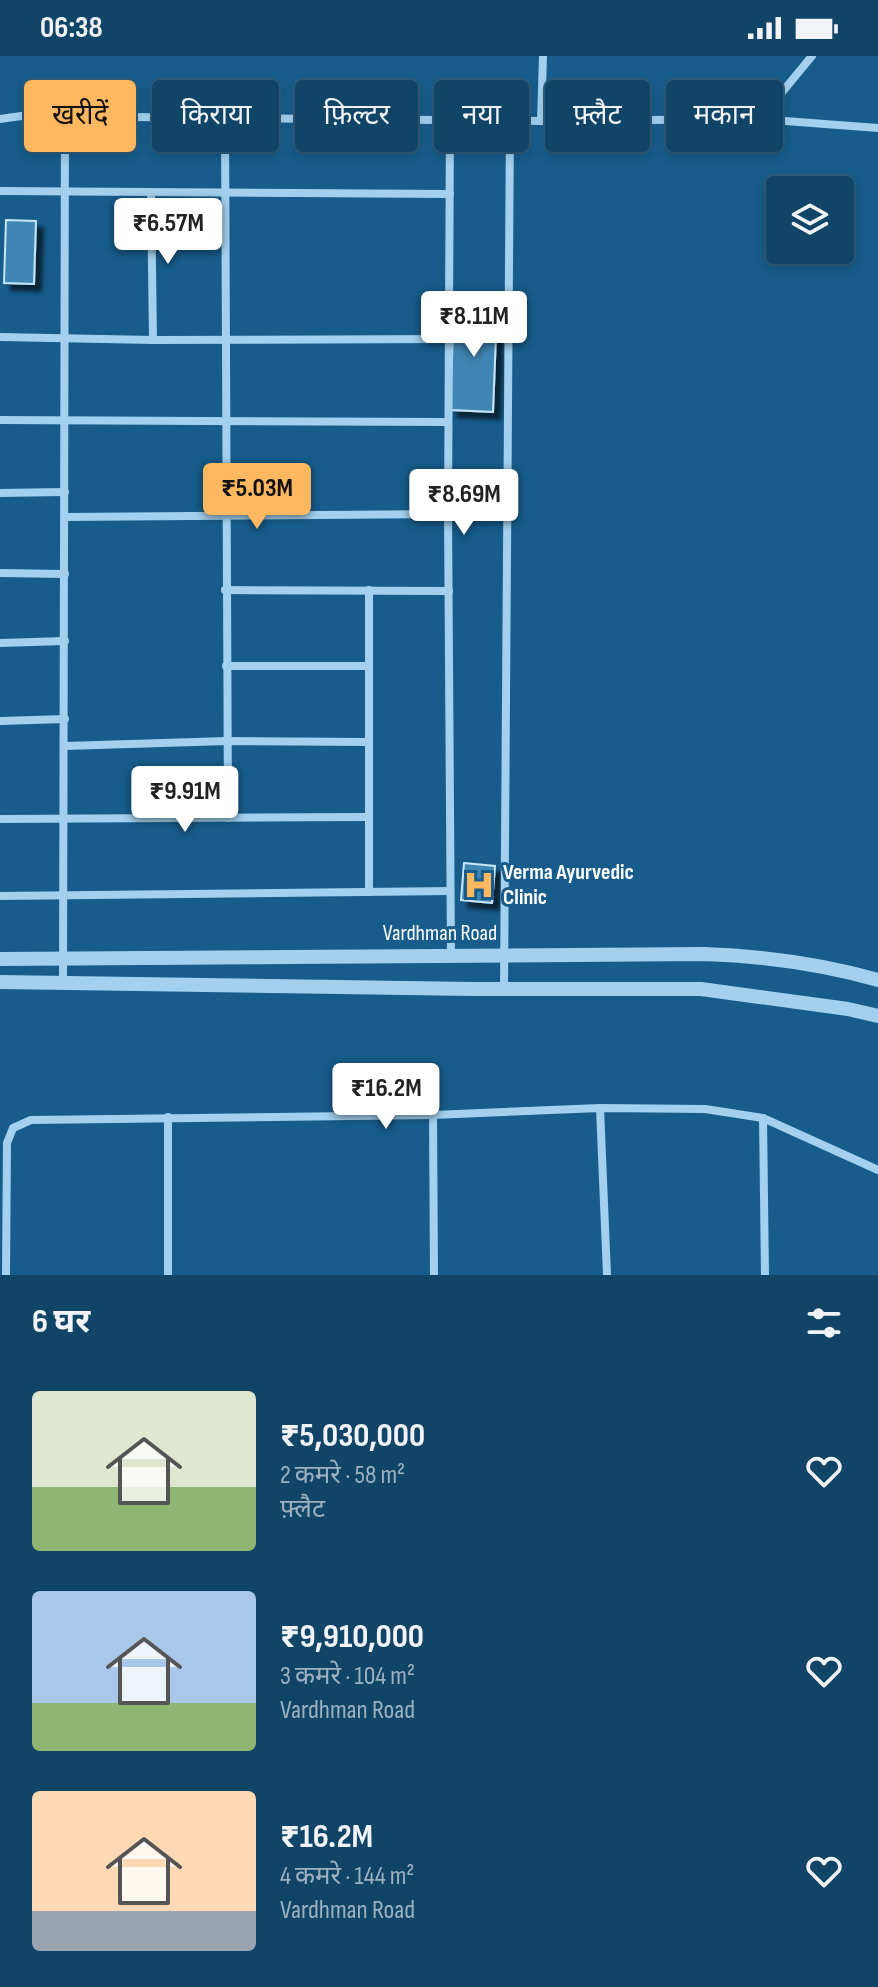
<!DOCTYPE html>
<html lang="hi">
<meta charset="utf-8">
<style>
:root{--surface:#114568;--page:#1e4f71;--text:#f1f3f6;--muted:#9cb1c0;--line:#305d7c;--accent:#ffb85f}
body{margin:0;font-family:"Sofia Sans Condensed","Noto Sans Devanagari",sans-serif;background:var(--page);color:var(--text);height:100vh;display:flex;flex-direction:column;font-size:30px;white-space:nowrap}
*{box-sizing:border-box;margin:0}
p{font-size:26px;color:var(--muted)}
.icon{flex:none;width:44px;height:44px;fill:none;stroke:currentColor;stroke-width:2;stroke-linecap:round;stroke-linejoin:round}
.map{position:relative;height:1219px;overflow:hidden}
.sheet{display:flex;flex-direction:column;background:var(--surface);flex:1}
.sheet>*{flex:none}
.guide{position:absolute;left:24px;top:24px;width:830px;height:72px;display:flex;gap:16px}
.buttons{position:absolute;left:766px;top:120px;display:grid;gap:16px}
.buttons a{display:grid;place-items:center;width:88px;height:88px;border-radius:8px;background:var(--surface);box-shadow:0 4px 12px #0003,0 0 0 2px var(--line);font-size:40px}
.price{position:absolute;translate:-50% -68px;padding:0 18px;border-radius:8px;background:#fff;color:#222;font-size:26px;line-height:52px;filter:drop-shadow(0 2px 4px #0008)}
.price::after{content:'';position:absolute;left:50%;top:48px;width:24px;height:18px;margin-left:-12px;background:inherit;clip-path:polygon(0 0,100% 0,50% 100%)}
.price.current{background:var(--accent);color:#111}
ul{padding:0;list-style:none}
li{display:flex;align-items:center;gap:24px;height:200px;padding:0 32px}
li span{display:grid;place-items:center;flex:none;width:224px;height:160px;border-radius:8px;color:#555}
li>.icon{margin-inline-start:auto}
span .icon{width:96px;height:96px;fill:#fffc;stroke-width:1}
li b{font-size:34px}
h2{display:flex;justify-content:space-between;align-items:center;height:96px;padding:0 32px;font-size:34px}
.pill{padding:0 28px;border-radius:8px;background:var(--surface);box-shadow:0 4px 12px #0003,0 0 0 2px var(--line);font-size:28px;line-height:72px}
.pill.current{background:var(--accent);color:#111}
.status{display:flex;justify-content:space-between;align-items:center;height:56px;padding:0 40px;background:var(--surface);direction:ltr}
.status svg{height:22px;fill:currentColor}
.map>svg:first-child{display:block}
.building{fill:#4086b4;stroke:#c8e6fa;stroke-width:2;filter:url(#shadow)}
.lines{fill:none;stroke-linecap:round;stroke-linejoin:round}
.minor{stroke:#a2d0ee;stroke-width:8}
.tertiary{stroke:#a2d0ee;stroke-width:14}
.labels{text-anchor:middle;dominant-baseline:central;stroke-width:6;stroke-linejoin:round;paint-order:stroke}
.poi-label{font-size:22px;font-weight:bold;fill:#fff;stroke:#175c8b;text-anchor:start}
.street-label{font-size:22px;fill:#fff;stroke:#175c8b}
</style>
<div class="status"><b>06:38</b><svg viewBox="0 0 49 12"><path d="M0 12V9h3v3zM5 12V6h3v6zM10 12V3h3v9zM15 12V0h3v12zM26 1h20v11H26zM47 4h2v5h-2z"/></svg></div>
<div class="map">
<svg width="878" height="1219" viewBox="0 0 878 1219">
<defs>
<filter id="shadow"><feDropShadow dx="7" dy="7" stdDeviation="2" flood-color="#0009"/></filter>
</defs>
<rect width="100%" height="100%" fill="#175c8b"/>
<g class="building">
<path d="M6,164L36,165L34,228L4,227Z"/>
<path d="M454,251L497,252L493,356L450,354Z"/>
<path d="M464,807L495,810L492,847L461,844Z"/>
</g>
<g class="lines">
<g class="minor">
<path d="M225,62L228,762"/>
<path d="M0,63L21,60L541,65L760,63L878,72"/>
<path d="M760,63L812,0"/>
<path d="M450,64L448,458L451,899"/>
<path d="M541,65L543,0"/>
<path d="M0,135L450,138"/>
<path d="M151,137L153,284"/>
<path d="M0,281L153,284L449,283"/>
<path d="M0,364L448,366"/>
<path d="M0,437L65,436"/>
<path d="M65,461L448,458"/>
<path d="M0,517L65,518"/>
<path d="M225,534L449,535"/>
<path d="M0,587L65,585"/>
<path d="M226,610H368"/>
<path d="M0,665L65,663"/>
<path d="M65,690L227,685L368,686"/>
<path d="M0,763L369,761"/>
<path d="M369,836V534"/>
<path d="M0,840L450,835"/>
<path d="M63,928L65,61"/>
<path d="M504,933L510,64"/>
<path d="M600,1052L607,1219"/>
<path d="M433,1059L434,1219"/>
<path d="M763,1062L765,1219"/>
<path d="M6,1219L7,1087L13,1072L31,1064L433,1059L600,1052L705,1053L763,1062L878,1114"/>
<path d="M168,1219V1061"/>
</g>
<g class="tertiary">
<path d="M0,903L704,898C763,900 821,908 878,924"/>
<path d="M0,926L473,933H701L848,953L878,960"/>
</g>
</g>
<defs>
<g id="hospital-bare" transform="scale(2.4)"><path d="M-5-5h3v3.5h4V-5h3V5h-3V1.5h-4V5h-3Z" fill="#ffb85f" stroke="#175c8b" stroke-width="2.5" paint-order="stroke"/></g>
</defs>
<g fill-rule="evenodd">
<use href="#hospital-bare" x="479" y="829"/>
</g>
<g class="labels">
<g class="poi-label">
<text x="503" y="816">Verma Ayurvedic<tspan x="503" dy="25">Clinic</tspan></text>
</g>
<g class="street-label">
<text x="440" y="877">Vardhman Road</text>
</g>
</g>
</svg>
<div class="buttons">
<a><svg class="icon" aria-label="layers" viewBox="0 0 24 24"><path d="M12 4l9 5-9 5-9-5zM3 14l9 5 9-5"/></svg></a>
</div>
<b class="price" style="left:168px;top:210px">₹6.57M</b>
<b class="price" style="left:474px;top:303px">₹8.11M</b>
<b class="price current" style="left:257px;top:475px">₹5.03M</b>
<b class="price" style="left:464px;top:481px">₹8.69M</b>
<b class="price" style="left:185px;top:778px">₹9.91M</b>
<b class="price" style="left:386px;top:1075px">₹16.2M</b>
<div class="guide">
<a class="pill current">खरीदें</a>
<a class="pill">किराया</a>
<a class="pill">फ़िल्टर</a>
<a class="pill">नया</a>
<a class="pill">फ़्लैट</a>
<a class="pill">मकान</a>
</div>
</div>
<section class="sheet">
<h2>6 घर<svg class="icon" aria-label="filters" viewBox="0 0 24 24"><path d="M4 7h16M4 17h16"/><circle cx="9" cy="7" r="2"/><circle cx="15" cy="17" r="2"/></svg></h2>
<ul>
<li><span style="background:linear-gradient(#dfe7d0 60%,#8fb573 0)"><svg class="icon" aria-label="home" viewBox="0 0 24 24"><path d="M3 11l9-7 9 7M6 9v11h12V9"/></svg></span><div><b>₹5,030,000</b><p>2 कमरे · 58 m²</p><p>फ़्लैट</p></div><svg class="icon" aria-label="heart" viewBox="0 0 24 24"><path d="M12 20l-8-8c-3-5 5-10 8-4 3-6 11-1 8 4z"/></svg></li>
<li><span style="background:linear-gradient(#a9c7e8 70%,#8fb573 0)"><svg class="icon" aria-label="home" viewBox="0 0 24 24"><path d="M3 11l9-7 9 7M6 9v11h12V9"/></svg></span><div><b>₹9,910,000</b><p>3 कमरे · 104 m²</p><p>Vardhman Road</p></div><svg class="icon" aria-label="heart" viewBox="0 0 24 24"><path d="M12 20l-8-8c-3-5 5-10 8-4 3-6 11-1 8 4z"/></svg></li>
<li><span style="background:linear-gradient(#ffd9b3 75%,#9aa5b1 0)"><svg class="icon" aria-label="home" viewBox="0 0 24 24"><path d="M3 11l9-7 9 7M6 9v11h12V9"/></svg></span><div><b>₹16.2M</b><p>4 कमरे · 144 m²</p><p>Vardhman Road</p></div><svg class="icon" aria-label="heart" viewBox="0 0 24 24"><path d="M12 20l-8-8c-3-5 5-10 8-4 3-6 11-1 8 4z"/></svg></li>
</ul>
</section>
